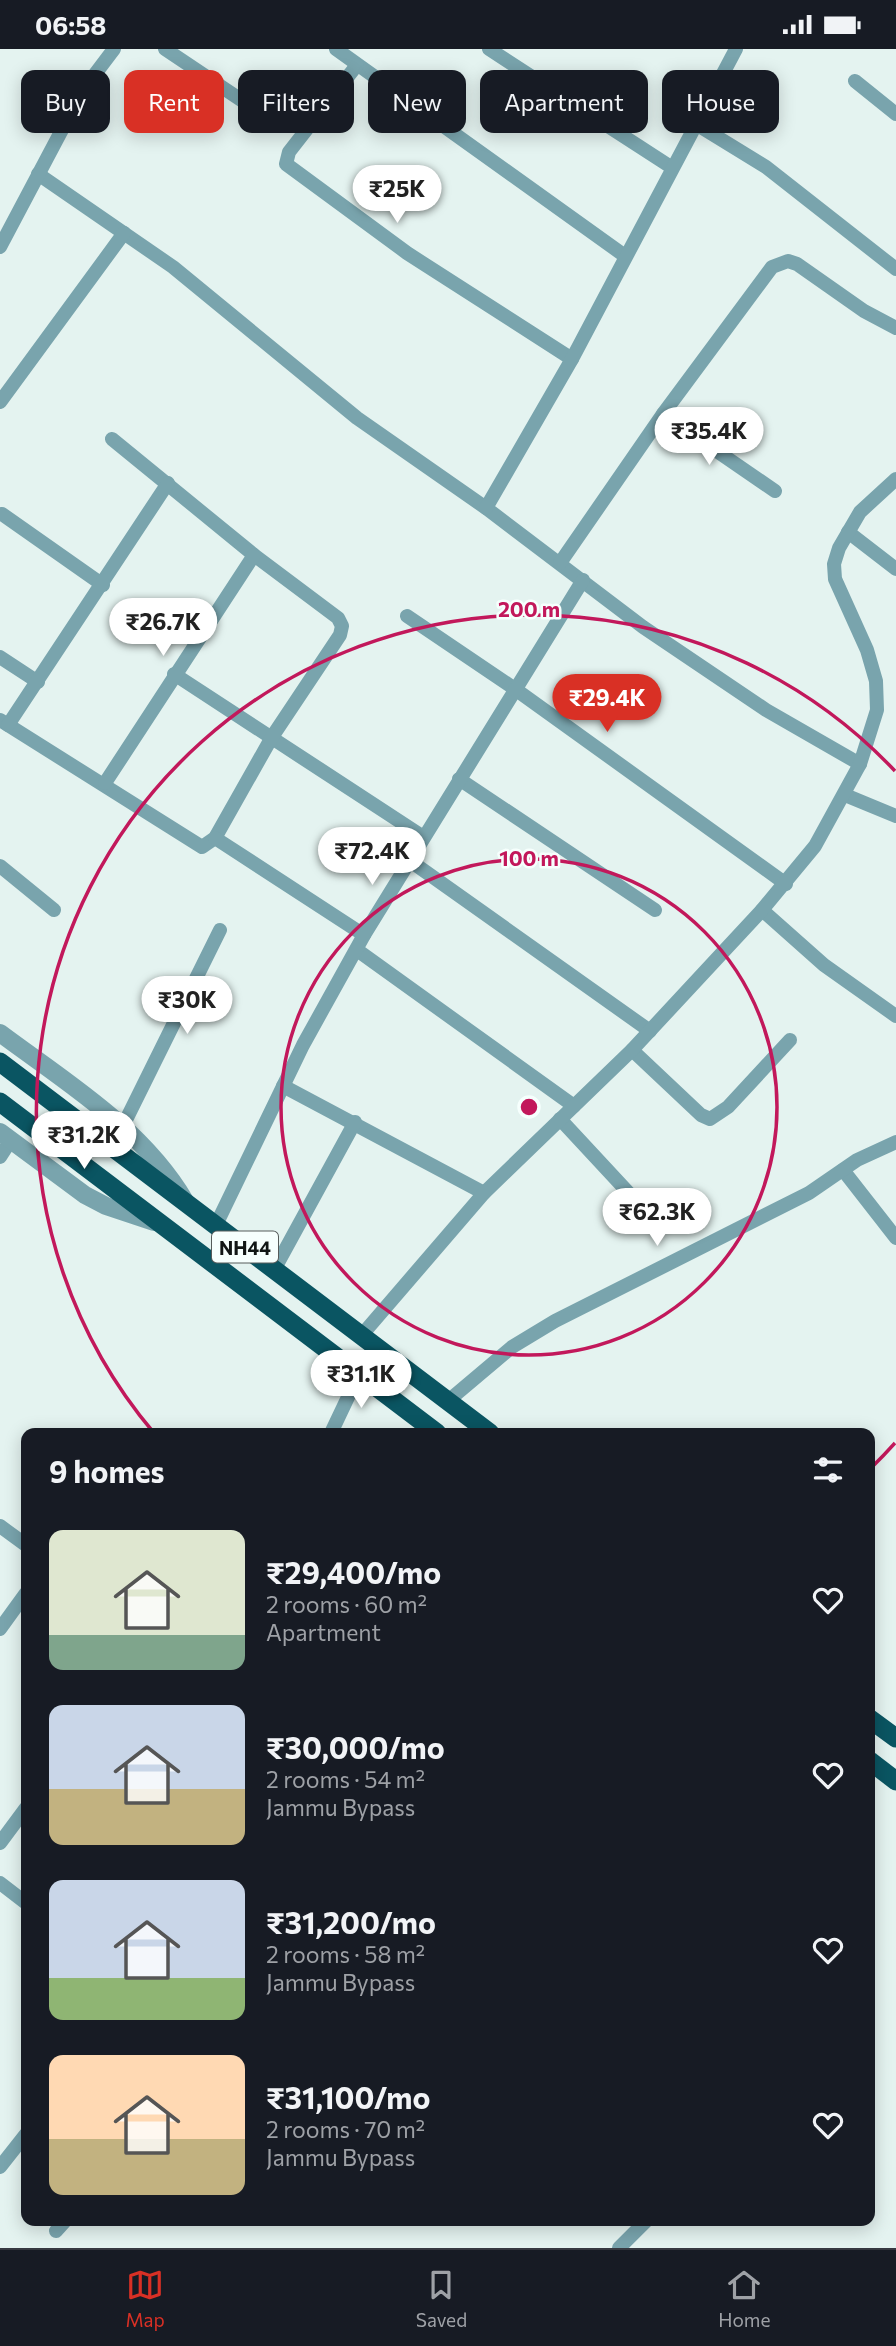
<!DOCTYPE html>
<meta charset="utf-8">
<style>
:root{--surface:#171b24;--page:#20242c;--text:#f1f3f6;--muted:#9ea1a6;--line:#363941;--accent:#d93025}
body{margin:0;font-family:Commissioner,sans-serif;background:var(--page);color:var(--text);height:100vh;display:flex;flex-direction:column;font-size:26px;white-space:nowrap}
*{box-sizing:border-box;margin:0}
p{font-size:23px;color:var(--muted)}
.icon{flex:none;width:38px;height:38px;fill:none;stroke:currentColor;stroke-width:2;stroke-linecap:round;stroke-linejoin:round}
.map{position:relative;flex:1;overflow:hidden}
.panel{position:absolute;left:21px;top:1379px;width:854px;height:798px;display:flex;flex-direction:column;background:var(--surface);border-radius:14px;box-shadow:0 4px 18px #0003}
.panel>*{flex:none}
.guide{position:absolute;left:21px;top:21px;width:854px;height:63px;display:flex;gap:14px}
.price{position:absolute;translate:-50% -60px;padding:0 16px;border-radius:24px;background:#fff;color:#222;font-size:23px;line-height:46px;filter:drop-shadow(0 2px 4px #0008)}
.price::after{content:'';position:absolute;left:50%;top:42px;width:21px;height:16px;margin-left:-10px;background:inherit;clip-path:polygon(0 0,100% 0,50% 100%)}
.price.selected{background:var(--accent);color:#fff}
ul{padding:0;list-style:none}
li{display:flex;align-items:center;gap:21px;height:175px;padding:0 28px}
li span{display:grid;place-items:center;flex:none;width:196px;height:140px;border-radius:14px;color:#555}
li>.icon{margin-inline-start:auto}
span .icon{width:84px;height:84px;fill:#fffc;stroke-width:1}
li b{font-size:30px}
h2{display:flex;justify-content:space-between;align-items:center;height:84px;padding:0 28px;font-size:30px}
.chip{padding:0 24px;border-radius:14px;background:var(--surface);box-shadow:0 4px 18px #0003;font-size:24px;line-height:63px}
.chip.selected{background:var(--accent);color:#fff}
.status{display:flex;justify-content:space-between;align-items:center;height:49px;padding:0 35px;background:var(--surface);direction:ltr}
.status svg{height:19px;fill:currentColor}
.tabs{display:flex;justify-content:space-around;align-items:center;height:98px;border-top:2px solid var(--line);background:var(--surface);font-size:19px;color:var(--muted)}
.tabs a{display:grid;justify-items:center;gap:4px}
.tabs .selected{color:var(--accent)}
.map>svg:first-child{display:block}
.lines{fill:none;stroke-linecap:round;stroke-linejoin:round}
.minor{stroke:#79a4ad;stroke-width:14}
.tertiary{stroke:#79a4ad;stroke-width:18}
.trunk{stroke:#0a5562;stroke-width:19}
.ring{fill:none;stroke:#c2185b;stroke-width:3.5}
.labels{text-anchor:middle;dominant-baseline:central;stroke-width:5;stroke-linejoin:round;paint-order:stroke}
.shield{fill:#f6fffd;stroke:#565c5b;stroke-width:2}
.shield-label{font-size:19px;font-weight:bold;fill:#111615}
.centre{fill:#c2185b;stroke:#f6fffd;stroke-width:3.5}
.ring-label{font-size:21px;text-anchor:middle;font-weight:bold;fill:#c2185b;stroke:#f6fffd;stroke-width:5;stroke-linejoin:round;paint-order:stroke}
</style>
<div class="status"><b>06:58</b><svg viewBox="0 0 49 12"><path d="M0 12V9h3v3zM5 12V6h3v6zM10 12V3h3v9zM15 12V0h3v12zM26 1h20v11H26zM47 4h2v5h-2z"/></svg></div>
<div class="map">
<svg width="896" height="2199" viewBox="0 0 896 2199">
<rect width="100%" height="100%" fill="#e4f3f0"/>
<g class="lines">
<g class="minor">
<path d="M165,0L256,61"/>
<path d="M336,0L625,207"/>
<path d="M489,0L671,118"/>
<path d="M357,16L289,103L286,115L407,204L572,310"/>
<path d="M855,32L896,65"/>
<path d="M696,75L766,118L896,220"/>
<path d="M38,125L173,218L357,369L486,459L643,578L766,661L860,715"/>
<path d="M0,198L83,41L114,0"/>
<path d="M0,353L124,184"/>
<path d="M663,365L775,442"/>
<path d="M486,459L572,310L736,0"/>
<path d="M2,465L103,536"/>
<path d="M848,483L896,520"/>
<path d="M560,514L663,365L772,218L788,212L797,215L864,262L896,279"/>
<path d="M407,567L515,640L786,835"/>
<path d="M0,608L38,633"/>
<path d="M174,625L422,787"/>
<path d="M0,671L202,798L215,789L272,688L340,586L342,577L338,569L254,506L112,390"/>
<path d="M8,676L168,434"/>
<path d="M459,730L655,861"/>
<path d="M105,734L254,506"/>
<path d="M845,746L896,767"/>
<path d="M215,789L364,886"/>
<path d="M409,811L650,982"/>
<path d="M0,817L54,861"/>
<path d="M762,861L824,916L896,967"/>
<path d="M357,901L574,1057"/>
<path d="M632,1001L701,1066L710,1070L728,1058L790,991"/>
<path d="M283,1037L484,1144"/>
<path d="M560,1070L638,1154"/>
<path d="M123,1077L220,881"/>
<path d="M0,1108L11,1091"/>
<path d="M843,1121L896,1189"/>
<path d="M216,1176L303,996L364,886L583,531"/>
<path d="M274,1221L355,1073"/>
<path d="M361,1287L484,1144L632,1001L762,861L815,797L860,715L877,661L876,632L867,601L835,530L834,515L839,499L860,463L896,430"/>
<path d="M448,1352L512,1298L555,1272L809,1144L857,1111L896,1093"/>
<path d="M331,1384L359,1325"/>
<path d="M0,1477L26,1496"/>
<path d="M0,1580L26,1544"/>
<path d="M0,1794L26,1759"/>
<path d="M0,1834L26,1854"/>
<path d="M0,2118L26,2085"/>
<path d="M56,2182L65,2172"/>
<path d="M619,2199L646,2172"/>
</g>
<g class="tertiary">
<path d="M0,984C67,1034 142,1079 185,1152"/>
<path d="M0,1083L85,1146L106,1157L154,1173"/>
</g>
<g class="trunk">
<path d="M0,1013L490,1384"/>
<path d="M0,1053L437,1384"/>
<path d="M870,1670L896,1689"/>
<path d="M870,1712L896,1732"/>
</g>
</g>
<g class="ring">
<circle cx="529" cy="1058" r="248"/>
<path d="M895 1394A497 497 0 0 1 871 1419M154 1384A497 497 0 0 1 895 722"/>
</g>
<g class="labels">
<rect class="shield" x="212" y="1182.5" width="66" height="31" rx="5"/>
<g class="shield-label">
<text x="245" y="1198">NH44</text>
</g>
</g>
<circle cx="529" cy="1058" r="10" class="centre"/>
<g class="ring-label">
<text x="529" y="568">200 m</text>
<text x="529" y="817">100 m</text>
</g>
</svg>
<b class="price" style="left:397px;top:176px">₹25K</b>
<b class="price" style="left:709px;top:418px">₹35.4K</b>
<b class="price" style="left:163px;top:609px">₹26.7K</b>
<b class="price selected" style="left:607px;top:685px">₹29.4K</b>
<b class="price" style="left:372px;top:838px">₹72.4K</b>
<b class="price" style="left:187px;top:987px">₹30K</b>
<b class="price" style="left:84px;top:1122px">₹31.2K</b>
<b class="price" style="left:657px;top:1199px">₹62.3K</b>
<b class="price" style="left:361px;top:1361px">₹31.1K</b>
<div class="guide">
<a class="chip">Buy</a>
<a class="chip selected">Rent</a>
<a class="chip">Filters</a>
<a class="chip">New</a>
<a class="chip">Apartment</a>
<a class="chip">House</a>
</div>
<section class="panel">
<h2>9 homes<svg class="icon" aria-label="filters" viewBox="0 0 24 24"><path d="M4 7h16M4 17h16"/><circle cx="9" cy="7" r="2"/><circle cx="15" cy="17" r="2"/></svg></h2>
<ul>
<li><span style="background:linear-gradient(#dfe7d0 75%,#7fa58c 0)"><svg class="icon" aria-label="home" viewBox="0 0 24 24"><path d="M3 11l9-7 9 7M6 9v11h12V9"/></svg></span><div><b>₹29,400/mo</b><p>2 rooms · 60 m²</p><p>Apartment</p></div><svg class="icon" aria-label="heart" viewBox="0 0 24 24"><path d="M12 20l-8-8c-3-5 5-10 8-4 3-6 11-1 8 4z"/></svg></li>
<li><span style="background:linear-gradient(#c9d6e8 60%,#c2b280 0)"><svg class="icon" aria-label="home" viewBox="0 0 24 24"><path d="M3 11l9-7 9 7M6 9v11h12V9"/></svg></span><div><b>₹30,000/mo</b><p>2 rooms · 54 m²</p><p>Jammu Bypass</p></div><svg class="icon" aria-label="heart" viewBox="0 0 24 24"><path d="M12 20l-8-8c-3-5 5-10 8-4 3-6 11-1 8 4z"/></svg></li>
<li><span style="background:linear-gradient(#c9d6e8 70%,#8fb573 0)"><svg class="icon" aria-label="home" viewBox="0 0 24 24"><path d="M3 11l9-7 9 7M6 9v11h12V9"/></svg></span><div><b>₹31,200/mo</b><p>2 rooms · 58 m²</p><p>Jammu Bypass</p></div><svg class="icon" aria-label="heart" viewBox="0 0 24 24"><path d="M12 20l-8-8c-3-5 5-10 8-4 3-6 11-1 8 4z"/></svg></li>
<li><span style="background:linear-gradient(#ffd9b3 60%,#c2b280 0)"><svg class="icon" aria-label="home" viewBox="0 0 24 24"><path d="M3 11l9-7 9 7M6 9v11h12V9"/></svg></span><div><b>₹31,100/mo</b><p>2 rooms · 70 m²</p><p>Jammu Bypass</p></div><svg class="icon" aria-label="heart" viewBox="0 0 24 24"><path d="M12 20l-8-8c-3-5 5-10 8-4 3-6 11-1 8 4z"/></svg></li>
</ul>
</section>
</div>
<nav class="tabs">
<a class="selected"><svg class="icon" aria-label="map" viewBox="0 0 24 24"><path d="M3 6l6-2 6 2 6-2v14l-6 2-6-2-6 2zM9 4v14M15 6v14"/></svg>Map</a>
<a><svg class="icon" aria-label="saved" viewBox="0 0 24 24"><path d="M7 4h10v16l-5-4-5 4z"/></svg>Saved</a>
<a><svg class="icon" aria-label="home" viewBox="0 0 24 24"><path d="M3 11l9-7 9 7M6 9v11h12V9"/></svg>Home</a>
</nav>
